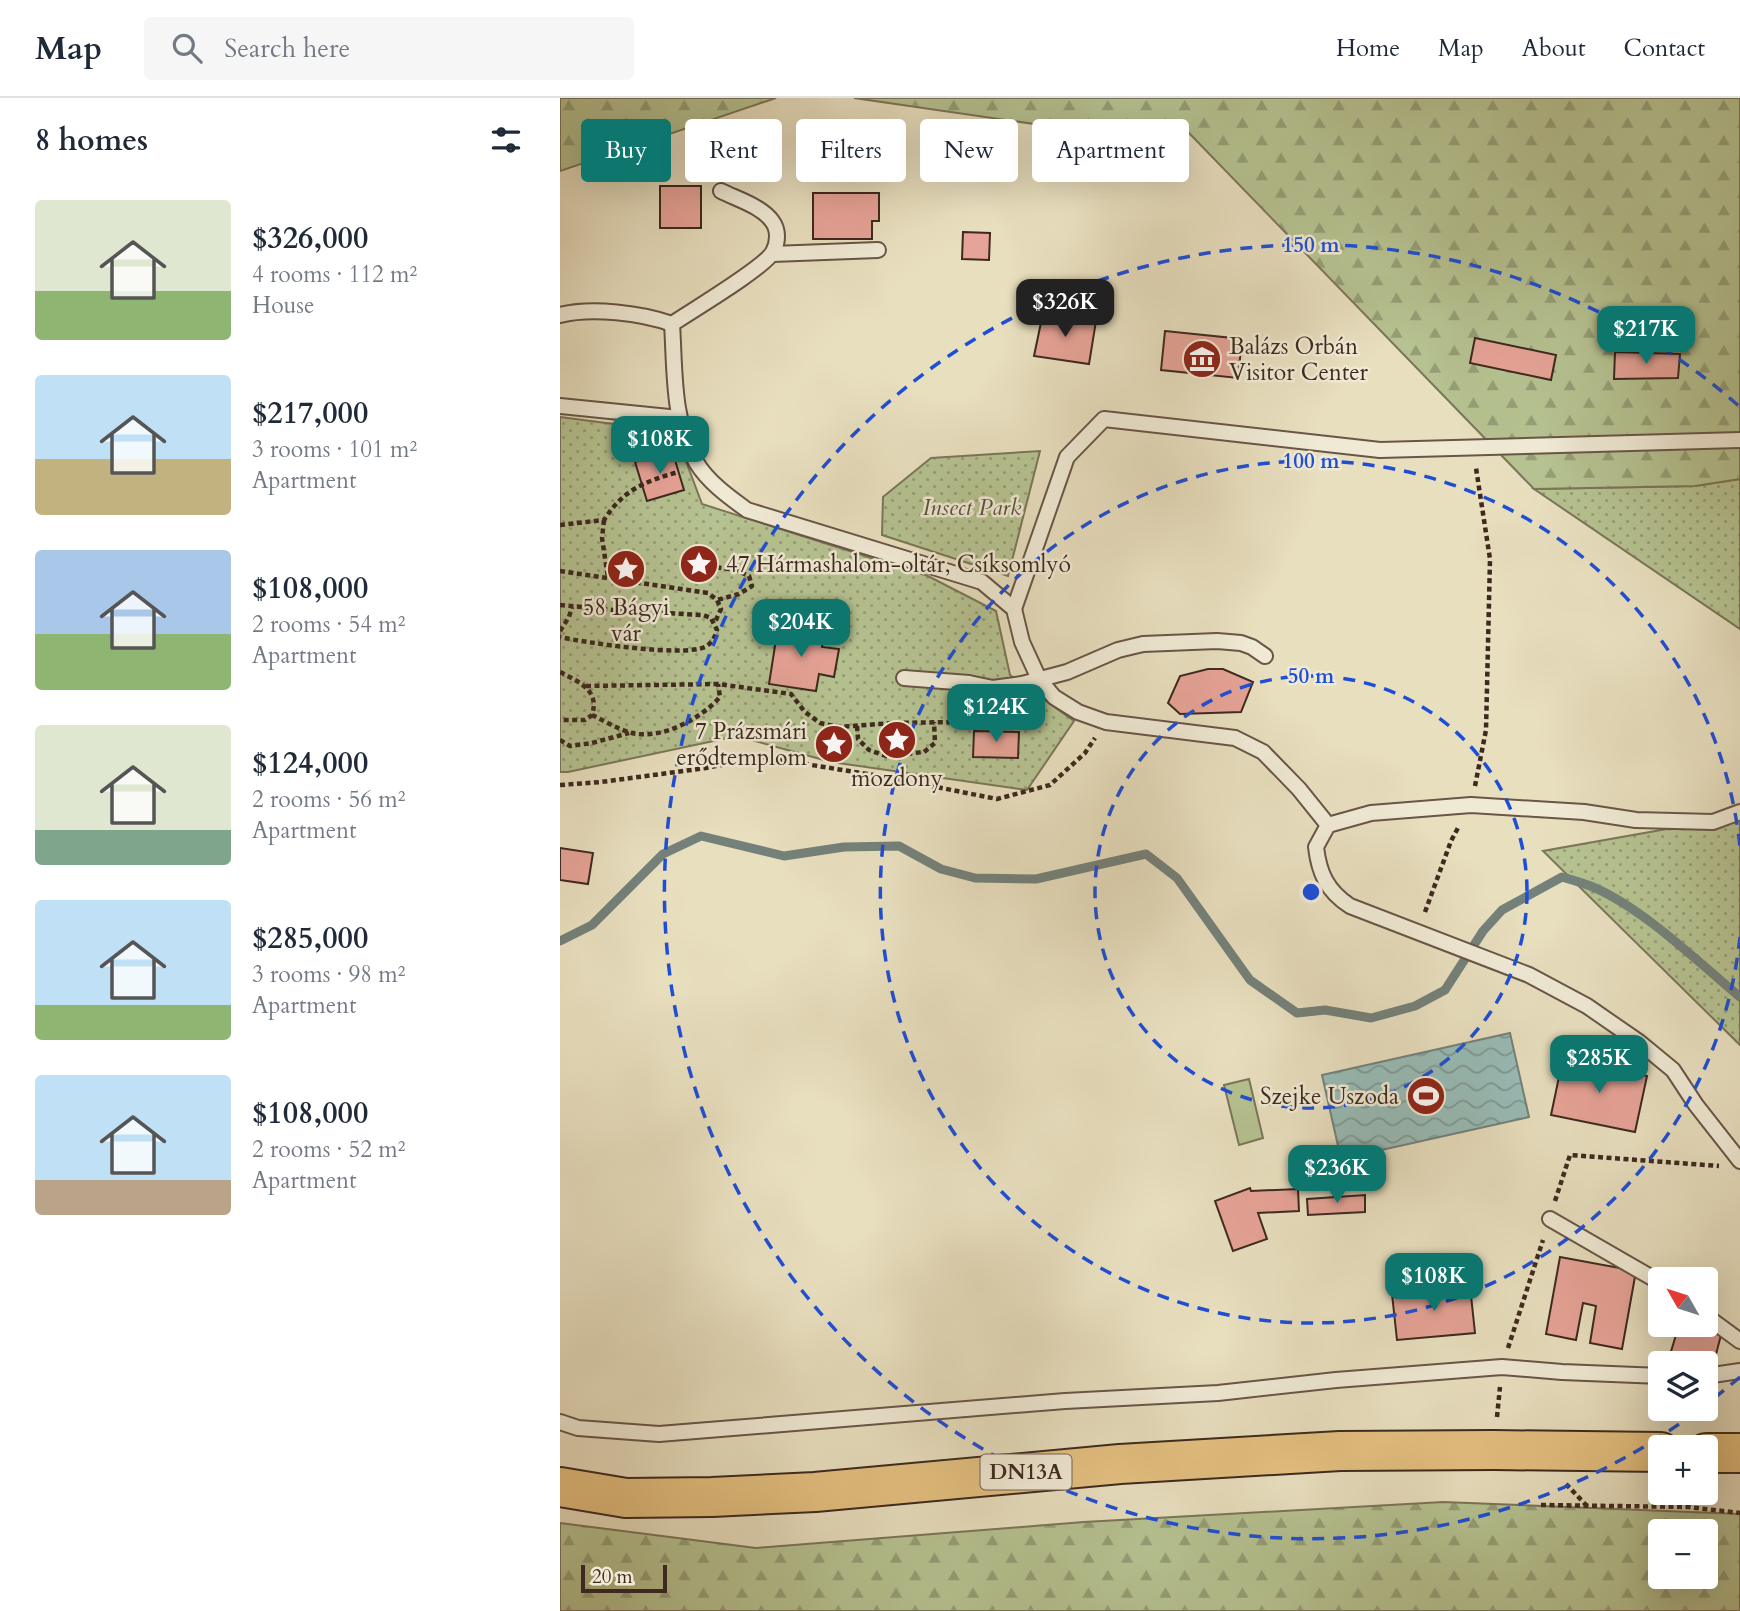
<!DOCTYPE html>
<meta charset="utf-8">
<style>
:root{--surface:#fff;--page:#f6f6f7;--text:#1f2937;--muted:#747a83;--line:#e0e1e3;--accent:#0f766e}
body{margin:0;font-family:Cardo,serif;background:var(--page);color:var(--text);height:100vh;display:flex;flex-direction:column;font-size:26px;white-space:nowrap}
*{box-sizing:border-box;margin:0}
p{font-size:23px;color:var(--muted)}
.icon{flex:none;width:38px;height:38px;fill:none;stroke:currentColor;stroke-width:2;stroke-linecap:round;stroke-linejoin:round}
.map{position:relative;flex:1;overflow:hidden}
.sheet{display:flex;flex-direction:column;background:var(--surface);width:560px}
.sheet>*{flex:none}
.banner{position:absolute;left:21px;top:21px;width:665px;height:63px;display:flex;gap:14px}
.needle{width:46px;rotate:309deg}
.buttons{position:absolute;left:1088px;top:1169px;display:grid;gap:14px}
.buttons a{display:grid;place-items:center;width:70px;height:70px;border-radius:7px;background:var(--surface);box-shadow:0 7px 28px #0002;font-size:35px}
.scale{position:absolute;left:21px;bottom:18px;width:86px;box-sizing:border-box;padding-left:7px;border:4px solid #3d291f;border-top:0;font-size:19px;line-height:24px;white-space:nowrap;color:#3d291f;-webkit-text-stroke:5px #f0ead5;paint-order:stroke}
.price{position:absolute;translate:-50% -60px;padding:0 16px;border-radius:14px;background:var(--accent);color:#fff;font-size:23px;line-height:46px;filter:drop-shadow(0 2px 4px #0008)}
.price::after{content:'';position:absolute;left:50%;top:42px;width:21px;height:16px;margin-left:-10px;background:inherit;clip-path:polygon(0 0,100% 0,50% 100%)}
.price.on{background:#222;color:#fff}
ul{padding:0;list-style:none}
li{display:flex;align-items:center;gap:21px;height:175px;padding:0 35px}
li span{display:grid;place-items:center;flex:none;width:196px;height:140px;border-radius:7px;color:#555}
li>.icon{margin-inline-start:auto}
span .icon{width:84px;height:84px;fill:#fffc;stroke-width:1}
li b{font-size:30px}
h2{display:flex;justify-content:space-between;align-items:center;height:84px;padding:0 35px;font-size:30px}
.tag{padding:0 24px;border-radius:7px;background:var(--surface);box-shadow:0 7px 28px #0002;font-size:24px;line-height:63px}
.tag.on{background:var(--accent);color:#fff}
header{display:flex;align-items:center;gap:42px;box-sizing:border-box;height:98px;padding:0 35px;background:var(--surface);border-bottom:2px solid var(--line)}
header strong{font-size:33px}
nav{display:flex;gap:38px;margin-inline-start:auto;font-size:24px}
.search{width:490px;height:63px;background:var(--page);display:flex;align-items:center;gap:18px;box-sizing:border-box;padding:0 24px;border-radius:7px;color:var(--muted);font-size:26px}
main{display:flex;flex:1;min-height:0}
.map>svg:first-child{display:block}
.grass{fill:url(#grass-dots);stroke:#7a7658;stroke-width:2}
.forest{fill:url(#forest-firs);stroke:#7a7658;stroke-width:2;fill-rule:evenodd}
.pitch{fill:#b6c291;stroke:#7a7658;stroke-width:2}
.water{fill:url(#water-waves);stroke:#74817a;stroke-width:2}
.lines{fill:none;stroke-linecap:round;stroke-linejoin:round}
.stream{stroke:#74817a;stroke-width:9}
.building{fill:#e6a397;stroke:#3d291f;stroke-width:2}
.service-casing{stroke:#685647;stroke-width:18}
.primary-casing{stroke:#3d291f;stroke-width:42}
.path{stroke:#3d291f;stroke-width:4.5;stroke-dasharray:5 3.5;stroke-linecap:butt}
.service{stroke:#f0ead5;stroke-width:14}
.primary{stroke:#e4c080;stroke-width:38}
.ring{fill:none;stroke:#1d4ed8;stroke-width:3.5;stroke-dasharray:12 9}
.labels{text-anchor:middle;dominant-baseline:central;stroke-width:5;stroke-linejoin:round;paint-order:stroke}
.shield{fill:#f0ead5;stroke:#736356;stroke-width:2}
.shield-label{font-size:21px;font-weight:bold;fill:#3d291f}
.poi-label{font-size:23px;fill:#3d291f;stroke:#f0ead5;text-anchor:start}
.park-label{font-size:23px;font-style:italic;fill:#5b4f3c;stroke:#f0ead5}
.centre{fill:#1d4ed8;stroke:#f0ead5;stroke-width:3.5}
.ring-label{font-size:21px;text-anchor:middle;font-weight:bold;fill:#1d4ed8;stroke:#f0ead5;stroke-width:5;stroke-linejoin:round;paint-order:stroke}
</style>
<header>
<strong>Map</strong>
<div class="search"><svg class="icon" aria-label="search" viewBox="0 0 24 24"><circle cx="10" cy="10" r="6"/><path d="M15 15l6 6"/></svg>Search here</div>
<nav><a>Home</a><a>Map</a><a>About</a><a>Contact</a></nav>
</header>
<main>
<section class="sheet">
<h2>8 homes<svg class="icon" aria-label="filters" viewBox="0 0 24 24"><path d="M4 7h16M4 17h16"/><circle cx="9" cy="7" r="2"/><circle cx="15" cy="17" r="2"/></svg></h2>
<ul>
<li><span style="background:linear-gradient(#dfe7d0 65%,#8fb573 0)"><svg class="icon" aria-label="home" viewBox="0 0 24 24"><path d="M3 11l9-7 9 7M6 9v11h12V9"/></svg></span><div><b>$326,000</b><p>4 rooms · 112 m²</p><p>House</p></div></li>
<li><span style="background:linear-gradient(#bfe0f5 60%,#c2b280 0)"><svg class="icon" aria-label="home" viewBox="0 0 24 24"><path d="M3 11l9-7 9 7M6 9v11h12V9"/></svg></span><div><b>$217,000</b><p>3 rooms · 101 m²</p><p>Apartment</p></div></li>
<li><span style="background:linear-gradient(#a9c7e8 60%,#8fb573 0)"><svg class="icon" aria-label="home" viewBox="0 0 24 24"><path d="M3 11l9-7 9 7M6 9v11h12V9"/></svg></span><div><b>$108,000</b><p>2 rooms · 54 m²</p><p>Apartment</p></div></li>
<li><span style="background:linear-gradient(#dfe7d0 75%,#7fa58c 0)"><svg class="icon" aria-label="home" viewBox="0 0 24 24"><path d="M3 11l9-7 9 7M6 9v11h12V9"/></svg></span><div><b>$124,000</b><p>2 rooms · 56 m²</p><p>Apartment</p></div></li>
<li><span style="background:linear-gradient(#bfe0f5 75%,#8fb573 0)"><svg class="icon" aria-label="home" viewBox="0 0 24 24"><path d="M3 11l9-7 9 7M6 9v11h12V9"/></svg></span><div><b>$285,000</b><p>3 rooms · 98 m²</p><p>Apartment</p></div></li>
<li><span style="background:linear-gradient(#bfe0f5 75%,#b9a48a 0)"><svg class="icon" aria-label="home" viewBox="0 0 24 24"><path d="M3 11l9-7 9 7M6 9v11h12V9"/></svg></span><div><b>$108,000</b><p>2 rooms · 52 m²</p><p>Apartment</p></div></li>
</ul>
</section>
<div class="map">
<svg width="1180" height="1513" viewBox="0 0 1180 1513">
<defs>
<pattern id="grass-dots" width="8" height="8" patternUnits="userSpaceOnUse" patternTransform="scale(1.75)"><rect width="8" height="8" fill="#b6c291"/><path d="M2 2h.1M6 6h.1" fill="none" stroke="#959e76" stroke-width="1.8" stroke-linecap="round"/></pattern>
<pattern id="forest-firs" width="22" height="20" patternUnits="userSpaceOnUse" patternTransform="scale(1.75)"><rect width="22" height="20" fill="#b6c291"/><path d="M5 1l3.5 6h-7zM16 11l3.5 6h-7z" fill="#959e76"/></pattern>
<pattern id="water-waves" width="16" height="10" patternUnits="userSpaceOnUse" patternTransform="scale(1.75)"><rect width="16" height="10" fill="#98bcb7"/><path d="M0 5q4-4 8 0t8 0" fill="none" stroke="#7d9994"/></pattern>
</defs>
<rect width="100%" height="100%" fill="#e8dfbf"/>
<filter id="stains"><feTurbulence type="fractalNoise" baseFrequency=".00286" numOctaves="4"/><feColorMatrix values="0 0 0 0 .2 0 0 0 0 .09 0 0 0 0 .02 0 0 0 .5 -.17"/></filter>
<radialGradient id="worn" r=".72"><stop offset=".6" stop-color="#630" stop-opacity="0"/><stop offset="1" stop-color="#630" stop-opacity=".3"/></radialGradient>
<g class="grass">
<path d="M0,319L115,334L142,406L368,478L436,513L450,577L514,623L467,692L271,664L177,638L8,674H0Z"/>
<path d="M480,353L448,478L322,437L323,399L371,360Z"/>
<path d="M1180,381V531L974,391L1135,388Z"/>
<path d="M1180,718V947L983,753Z"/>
</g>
<g class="forest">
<path d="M0,0H216L0,73Z"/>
<path d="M294,0H1180V381L1135,388L974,391L629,35L488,28Z"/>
<path d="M883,1404L1180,1416V1513H0V1425L196,1450L524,1424ZM1101,1433H1146V1479H1101Z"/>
</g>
<path class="pitch" d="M689,981L703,1040L679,1047L664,987Z"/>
<path class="water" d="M950,935L969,1019L781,1061L762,977Z"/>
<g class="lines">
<path class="stream" d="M0,843L32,827L103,756L141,738L224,758L284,749L339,748L381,771L415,780L476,781L586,756L617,780L690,882L737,915L765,912L811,920L855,908L885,892L923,833L942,812L1002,779C1012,782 1023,785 1033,789C1084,811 1137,863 1180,899"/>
</g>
<g class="building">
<rect x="100" y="88" width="41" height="42"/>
<path d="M253,95H319V123H312V141H253Z"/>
<path d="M403,134L430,135L429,162L402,161Z"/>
<path d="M483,215L536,223L529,266L474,258Z"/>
<path d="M605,233L682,241L678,280L601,272Z"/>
<path d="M915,240L996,257L991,282L910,265Z"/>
<path d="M1055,254L1120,256L1118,280L1054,281Z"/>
<path d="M112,352L124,392L87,403L75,364Z"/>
<path d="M218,529L264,536L262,549L279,551L274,579L259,576L256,593L209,586Z"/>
<path d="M648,571H663L693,584L681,614L620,616L608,605L620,578Z"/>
<path d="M414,633L459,634L458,660L413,659Z"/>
<path d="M0,750L33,755L28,786L0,782Z"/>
<path d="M1003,960L1087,978L1075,1034L991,1017Z"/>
<path d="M690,1090L691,1093L738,1091L739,1113L698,1115L707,1141L673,1153L655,1103Z"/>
<path d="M805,1097V1114L748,1117L747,1101Z"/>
<path d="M1000,1159L1076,1173L1062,1251L1030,1245L1036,1208L1023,1205L1016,1242L986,1236Z"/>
<path d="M910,1188L915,1235L837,1242L832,1196Z"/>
<path d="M1119,1227L1161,1237L1152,1272L1146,1270V1265H1129L1109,1260Z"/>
</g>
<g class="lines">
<g class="service-casing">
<g id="service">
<path d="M161,93C177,101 201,108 212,123C219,132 218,145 213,154C204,170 131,213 112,226C115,271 112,323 136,364C148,384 169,399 187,412L422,484L454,511L462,544L479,581L494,599L518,614L546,624L675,640L703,654L739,691L768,727"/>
<path d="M212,156L318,152"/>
<path d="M0,217C31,209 82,215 112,226"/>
<path d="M0,308L119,320"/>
<path d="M454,511L507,359L544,321L820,352L1180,342"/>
<path d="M344,580L409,585L433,590L462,586L507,574L558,552L583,546L657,543L681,545L692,549L705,558"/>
<path d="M1180,714L1153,724L1076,722L1024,714L911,707L811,715L768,727L756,749C759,775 767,793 790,808L969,877L1027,908L1079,944L1113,972L1136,1007L1180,1063"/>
<path d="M990,1121L1101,1185"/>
<path d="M1146,1218L1180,1243"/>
<path d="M1146,1278L1180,1273"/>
<path d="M0,1324L18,1330L99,1336L505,1303L658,1295L776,1282L942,1269L1002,1274L1101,1278"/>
</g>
</g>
<g class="primary-casing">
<g id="primary">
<path d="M1146,1355H1180"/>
<path d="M0,1389L66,1400L152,1399L255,1394L560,1366L780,1353L934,1352L1101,1354"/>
</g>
</g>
<g class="path">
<path d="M44,422L42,440L48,480"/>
<path d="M0,427L44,422C64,391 84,384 118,374"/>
<path d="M148,468L176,472L189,478L192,488L179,496L157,502"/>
<path d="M0,473L148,495L157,502L161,511L155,524"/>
<path d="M0,507L63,513L143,517L151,520L157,532C155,539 152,545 145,549C122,559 27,545 0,539"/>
<path d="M0,533L9,519L12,509"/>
<path d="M0,574C19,584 40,592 32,617L25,622H0"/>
<path d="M26,588L158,586L231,596L245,614L260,625L278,629L333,625L455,623V608"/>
<path d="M32,617C45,623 59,632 72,635C101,642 141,621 160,599L158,586"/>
<path d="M297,628L298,641L309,652L326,658L364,654L375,645L374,624"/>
<path d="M0,642L10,648L32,645L69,635"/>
<path d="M0,687L41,684L146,670L202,659L326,679L437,701L490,687L525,655L535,640"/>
<path d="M915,688L926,632L930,461L916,370"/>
<path d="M865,814L891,743L899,728"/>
<path d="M995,1103L1010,1057L1159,1068"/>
<path d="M948,1250L983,1142"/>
<path d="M937,1319L940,1289"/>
<path d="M1006,1386L1027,1408"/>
<path d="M981,1407L1128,1409L1180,1415"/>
<path d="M1128,1409L1129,1395"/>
</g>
<use href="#service" class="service"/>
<use href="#primary" class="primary"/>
</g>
<g class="ring">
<circle cx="751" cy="794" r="216"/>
<path d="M1180 839A431 431 0 1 1 1180 749"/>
<path d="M1180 1279A647 647 0 0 1 1149 1304M1136 1314A647 647 0 1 1 1180 309"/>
</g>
<defs>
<g id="museum-disc" transform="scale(2.0125)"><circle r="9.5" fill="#8f2418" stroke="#f0ead5"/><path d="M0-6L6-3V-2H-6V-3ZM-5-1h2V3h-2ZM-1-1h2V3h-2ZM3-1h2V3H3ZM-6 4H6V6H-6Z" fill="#fff"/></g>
<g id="sight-disc" transform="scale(2.0125)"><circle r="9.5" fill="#8f2418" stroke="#f0ead5"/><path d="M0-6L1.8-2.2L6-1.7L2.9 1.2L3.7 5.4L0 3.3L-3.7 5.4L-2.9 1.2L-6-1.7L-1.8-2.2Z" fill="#fff"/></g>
<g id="stadium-disc" transform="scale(2.0125)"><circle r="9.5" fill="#8f2418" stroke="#f0ead5"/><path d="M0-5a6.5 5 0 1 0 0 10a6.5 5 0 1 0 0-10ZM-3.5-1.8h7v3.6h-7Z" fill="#fff"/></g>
</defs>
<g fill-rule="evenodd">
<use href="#museum-disc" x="642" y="261"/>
<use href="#sight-disc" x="139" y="466"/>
<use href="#sight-disc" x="66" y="471"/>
<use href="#sight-disc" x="337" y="642"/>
<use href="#sight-disc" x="274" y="646"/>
<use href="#stadium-disc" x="866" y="998"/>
</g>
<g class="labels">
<rect class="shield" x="420.5" y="1356.5" width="91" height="35" rx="5"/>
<g class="shield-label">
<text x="466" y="1374">DN13A</text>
</g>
<g class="poi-label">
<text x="669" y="248">Balázs Orbán<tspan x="669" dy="26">Visitor Center</tspan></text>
<text x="166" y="466">47 Hármashalom-oltár, Csíksomlyó</text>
<text x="66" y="509" text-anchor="middle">58 Bágyi<tspan x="66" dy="26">vár</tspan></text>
<text x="247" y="633" text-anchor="end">7 Prázsmári<tspan x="247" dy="26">erődtemplom</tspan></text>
<text x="337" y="680" text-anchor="middle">mozdony</text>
<text x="839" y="998" text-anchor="end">Szejke Uszoda</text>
</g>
<g class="park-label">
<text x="412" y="409">Insect Park</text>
</g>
</g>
<circle cx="751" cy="794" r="10" class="centre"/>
<g class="ring-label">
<text x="751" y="154">150 m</text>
<text x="751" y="370">100 m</text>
<text x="751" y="585">50 m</text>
</g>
<rect width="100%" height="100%" filter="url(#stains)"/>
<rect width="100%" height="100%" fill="url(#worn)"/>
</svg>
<div class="buttons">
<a><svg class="needle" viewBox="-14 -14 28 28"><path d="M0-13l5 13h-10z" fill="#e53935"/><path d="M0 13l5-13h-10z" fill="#747a83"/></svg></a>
<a><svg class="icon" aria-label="layers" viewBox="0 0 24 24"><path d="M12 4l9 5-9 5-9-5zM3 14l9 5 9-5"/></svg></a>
<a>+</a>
<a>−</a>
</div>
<div class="scale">20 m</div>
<b class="price on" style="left:505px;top:241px">$326K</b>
<b class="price" style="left:1086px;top:268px">$217K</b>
<b class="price" style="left:100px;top:378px">$108K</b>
<b class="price" style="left:241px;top:561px">$204K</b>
<b class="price" style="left:436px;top:646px">$124K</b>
<b class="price" style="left:1039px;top:997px">$285K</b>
<b class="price" style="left:777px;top:1107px">$236K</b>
<b class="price" style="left:874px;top:1215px">$108K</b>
<div class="banner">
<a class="tag on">Buy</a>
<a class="tag">Rent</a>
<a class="tag">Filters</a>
<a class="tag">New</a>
<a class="tag">Apartment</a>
</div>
</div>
</main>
